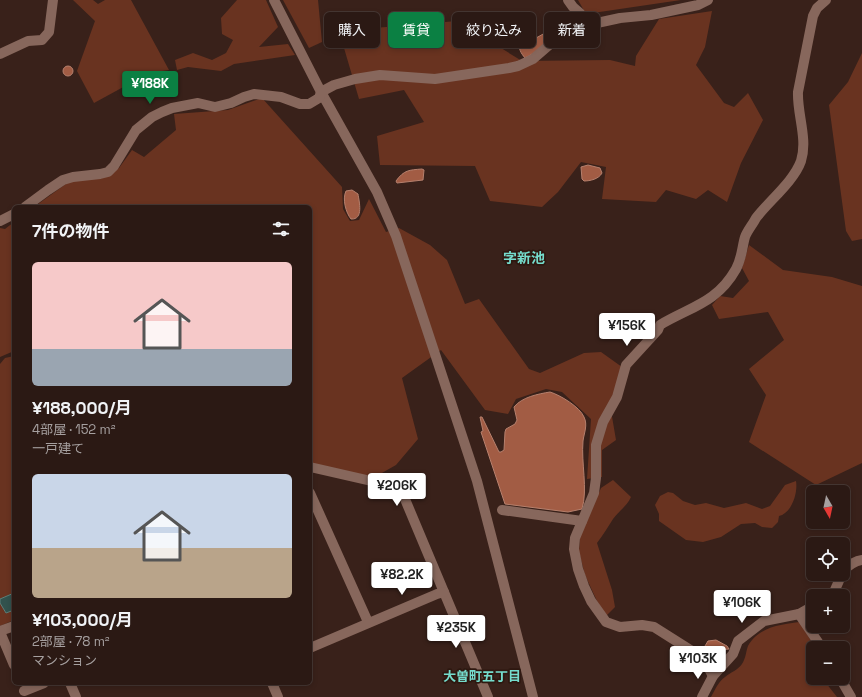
<!DOCTYPE html>
<html lang="ja">
<meta charset="utf-8">
<style>
:root{--surface:#2b1914;--page:#33221d;--text:#f1f3f6;--muted:#a6a0a0;--line:#473834;--accent:#0b8043}
body{margin:0;font-family:"Space Grotesk","Noto Sans JP",sans-serif;background:var(--page);color:var(--text);height:100vh;display:flex;flex-direction:column;font-size:15px;white-space:nowrap}
*{box-sizing:border-box;margin:0}
p{font-size:13px;color:var(--muted)}
.icon{flex:none;width:22px;height:22px;fill:none;stroke:currentColor;stroke-width:2;stroke-linecap:round;stroke-linejoin:round}
.map{position:relative;flex:1;overflow:hidden}
.details{position:absolute;left:12px;top:205px;width:300px;height:480px;display:flex;flex-direction:column;background:var(--surface);border-radius:6px;box-shadow:0 2px 6px #0003,0 0 0 1px var(--line)}
.details>*{flex:none}
.hud{position:absolute;left:324px;top:12px;width:380px;height:36px;display:flex;gap:8px}
.needle{width:26px;rotate:171deg}
.buttons{position:absolute;left:806px;top:485px;display:grid;gap:8px}
.buttons a{display:grid;place-items:center;width:44px;height:44px;border-radius:6px;background:var(--surface);box-shadow:0 2px 6px #0003,0 0 0 1px var(--line);font-size:20px}
.price{position:absolute;translate:-50% -34px;padding:0 9px;border-radius:4px;background:#fff;color:#222;font-size:13px;line-height:26px;filter:drop-shadow(0 1px 2px #0008)}
.price::after{content:'';position:absolute;left:50%;top:24px;width:12px;height:9px;margin-left:-6px;background:inherit;clip-path:polygon(0 0,100% 0,50% 100%)}
.price.active{background:var(--accent);color:#fff}
ul{padding:0;list-style:none}
li{display:grid;align-content:center;gap:8px;height:212px;padding:0 20px}
li span{display:grid;place-items:center;height:124px;border-radius:6px;color:#555}
li>.icon{margin-inline-start:auto}
span .icon{width:72px;height:72px;fill:#fffc;stroke-width:1}
li b{font-size:17px}
h2{display:flex;justify-content:space-between;align-items:center;height:48px;padding:0 20px;font-size:17px}
.pill{padding:0 14px;border-radius:6px;background:var(--surface);box-shadow:0 2px 6px #0003,0 0 0 1px var(--line);font-size:14px;line-height:36px}
.pill.active{background:var(--accent);color:#fff}
.map>svg:first-child{display:block}
.green{fill:#693320}
.water{fill:#a25c44;stroke:#b6806d}
.building{fill:#32524d;stroke:#5c7e78}
.lines{fill:none;stroke-linecap:round;stroke-linejoin:round}
.minor{stroke:#87675c;stroke-width:10}
.labels{text-anchor:middle;dominant-baseline:central;stroke-width:3.5;stroke-linejoin:round;paint-order:stroke}
.neighbourhood-label{font-size:13px;font-weight:bold;fill:#75dccc;stroke:#2e1810}
.quarter-label{font-size:14px;font-weight:bold;fill:#75dccc;stroke:#2e1810}
</style>
<div class="map">
<svg width="862" height="697" viewBox="0 0 862 697">
<rect width="100%" height="100%" fill="#39211a"/>
<g class="green">
<path d="M73,0H93L98,4L105,0H131L169,70L149,73L94,103L77,71L95,21Z"/>
<path d="M237,0H266L278,27L259,47L288,44L295,55L234,64L221,71L188,67L177,70L175,60L193,53L212,60L226,53L233,40L222,34L221,18Z"/>
<path d="M283,0H318L322,42L309,48Z"/>
<path d="M578,0H681L586,14Z"/>
<path d="M712,11L705,47L696,65L724,103L734,107L748,93L763,120L741,163L727,202L708,190L696,199L666,190L656,202L602,199L606,167L581,162L558,192L542,207L490,201L475,166L380,165L377,136L424,122L404,90L359,99L339,31L457,21L522,61L610,60L635,66L636,56L659,19Z"/>
<path d="M862,53V239L852,241L846,231L829,105L848,82Z"/>
<path d="M262,98L342,187L343,209L350,221L359,220L369,199L386,232L399,228L430,245L447,260L465,304L479,299L529,369L540,373L584,353L601,352L622,367L610,405L616,440L602,450V477L587,479L591,419L562,392L546,389L516,399L508,414L485,410L441,350L402,378L418,439L396,465L373,478L310,463V207H34L70,181L99,178L119,168L132,150L144,157L176,130L174,114L228,110Z"/>
<path d="M14,222V351L0,357V228L5,229Z"/>
<path d="M749,245L783,270L832,277L862,286V463L816,485L749,442L766,395L749,369L784,340L768,312L719,319L712,305L720,296L733,298L749,281L742,268Z"/>
<path d="M14,356V620L0,626V364L5,358Z"/>
<path d="M613,480L631,497C627,506 619,511 613,519C608,527 603,535 597,543L612,590L615,607L606,616L597,601L585,575L579,552L580,537L601,488Z"/>
<path d="M796,481C798,493 792,513 779,516L778,522L772,528L762,527L755,523L741,524L721,537L703,542L686,540L659,521V514L655,505L660,496L668,492L673,493L683,501L695,505L706,503L724,508L746,503L762,509L770,506L785,485Z"/>
<path d="M800,622L815,648H813V678H822L837,697H711C715,690 718,682 725,677C731,672 738,670 742,664C746,658 746,651 748,646C758,627 782,624 800,622Z"/>
</g>
<g class="water">
<path d="M545,33L548,35C548,46 534,53 525,58C521,53 518,49 520,42L536,38Z"/>
<circle cx="68" cy="71" r="5"/>
<path d="M588,165L600,168L602,173C599,179 590,181 584,181L582,179L581,167Z"/>
<path d="M422,169L424,170L423,180L397,183L396,181C404,170 409,170 422,169Z"/>
<path d="M352,190L358,194C359,201 364,220 351,219C346,213 342,199 346,191Z"/>
<path d="M550,392C560,395 580,407 584,417C588,425 584,433 583,441C581,463 588,489 582,509L568,512L505,504L481,432L483,431L480,417H482L499,452H501L504,450L505,432L506,429L515,424L517,420L514,407C522,397 538,394 550,392Z"/>
<path d="M716,640L727,646L729,649L713,651L705,646L708,641Z"/>
</g>
<path class="building" d="M14,593V610L6,613L0,603V599Z"/>
<g class="lines">
<g class="minor">
<path d="M274,0L321,92L377,192L396,236L477,481L533,697"/>
<path d="M568,0L573,7L580,13L583,23"/>
<path d="M0,54L28,41L42,40L49,32L53,0"/>
<path d="M25,207L48,190L63,180L73,177L100,174L108,172L114,166L136,130L152,117L162,112L172,108L198,103L215,107L231,103L244,97L254,94L281,97L300,104H309L319,98L321,92L334,85L355,79L380,75L435,79L509,68L518,66L533,59L570,27L583,23H597L620,18L651,15L698,5L708,0"/>
<path d="M0,221L14,214"/>
<path d="M310,467L380,483L402,492L488,697"/>
<path d="M310,493L368,622"/>
<path d="M502,510L582,521"/>
<path d="M843,571C849,565 854,561 862,560"/>
<path d="M829,596L834,592L842,574"/>
<path d="M799,614L822,648"/>
<path d="M0,631L14,626"/>
<path d="M0,632L14,665"/>
<path d="M310,648L437,594L444,592"/>
<path d="M713,676L703,658L654,627L642,625L620,627L606,622L591,601L584,586L578,569L574,549L575,538L594,493L596,478V445L603,422L617,397L626,365L658,330L660,325C690,307 717,303 736,269C742,258 742,247 745,237C747,231 753,224 756,218C769,201 794,181 801,161C808,139 797,114 798,92L813,16L817,8L826,0"/>
<path d="M840,678L851,697"/>
<path d="M70,683L76,697"/>
<path d="M272,683L278,697"/>
<path d="M24,691L44,683"/>
<path d="M702,697L713,676L733,654L738,641L764,621L799,614L813,606"/>
</g>
</g>
<g class="labels">
<g class="neighbourhood-label">
<text x="482" y="676">大曽町五丁目</text>
</g>
<g class="quarter-label">
<text x="524" y="258">字新池</text>
</g>
</g>
</svg>
<div class="buttons">
<a><svg class="needle" viewBox="-14 -14 28 28"><path d="M0-13l5 13h-10z" fill="#e53935"/><path d="M0 13l5-13h-10z" fill="#a6a0a0"/></svg></a>
<a><svg class="icon" aria-label="locate" viewBox="0 0 24 24"><circle cx="12" cy="12" r="6"/><path d="M12 2v4M12 18v4M2 12h4M18 12h4"/></svg></a>
<a>+</a>
<a>−</a>
</div>
<b class="price active" style="left:150px;top:105px">¥188K</b>
<b class="price" style="left:627px;top:347px">¥156K</b>
<b class="price" style="left:397px;top:507px">¥206K</b>
<b class="price" style="left:402px;top:596px">¥82.2K</b>
<b class="price" style="left:742px;top:624px">¥106K</b>
<b class="price" style="left:456px;top:649px">¥235K</b>
<b class="price" style="left:698px;top:680px">¥103K</b>
<div class="hud">
<a class="pill">購入</a>
<a class="pill active">賃貸</a>
<a class="pill">絞り込み</a>
<a class="pill">新着</a>
</div>
<section class="details">
<h2>7件の物件<svg class="icon" aria-label="filters" viewBox="0 0 24 24"><path d="M4 7h16M4 17h16"/><circle cx="9" cy="7" r="2"/><circle cx="15" cy="17" r="2"/></svg></h2>
<ul>
<li><span style="background:linear-gradient(#f6c9c9 70%,#9aa5b1 0)"><svg class="icon" aria-label="home" viewBox="0 0 24 24"><path d="M3 11l9-7 9 7M6 9v11h12V9"/></svg></span><div><b>¥188,000/月</b><p>4部屋 · 152 m²</p><p>一戸建て</p></div></li>
<li><span style="background:linear-gradient(#c9d6e8 60%,#b9a48a 0)"><svg class="icon" aria-label="home" viewBox="0 0 24 24"><path d="M3 11l9-7 9 7M6 9v11h12V9"/></svg></span><div><b>¥103,000/月</b><p>2部屋 · 78 m²</p><p>マンション</p></div></li>
</ul>
</section>
</div>
